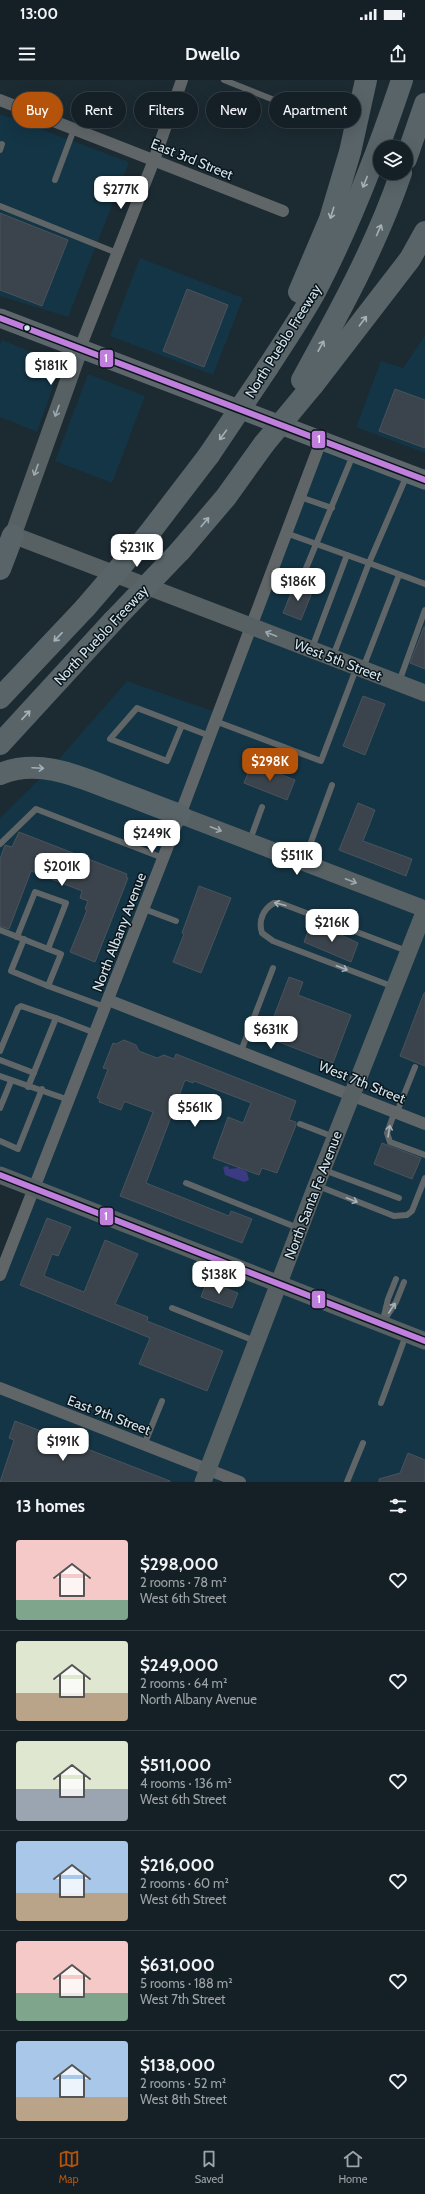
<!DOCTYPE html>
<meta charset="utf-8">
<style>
:root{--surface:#152026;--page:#1e282e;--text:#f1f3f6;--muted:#9da3a7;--line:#343e43;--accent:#b45309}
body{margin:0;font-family:Cabin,sans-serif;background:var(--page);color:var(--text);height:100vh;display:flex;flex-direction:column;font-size:15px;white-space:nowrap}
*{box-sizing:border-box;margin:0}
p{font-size:13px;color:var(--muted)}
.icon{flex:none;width:22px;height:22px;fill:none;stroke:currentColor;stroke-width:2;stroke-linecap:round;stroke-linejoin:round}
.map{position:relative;height:1402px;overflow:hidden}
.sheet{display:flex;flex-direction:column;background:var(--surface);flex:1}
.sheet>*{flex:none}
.guide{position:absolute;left:12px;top:12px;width:401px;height:36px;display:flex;gap:8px}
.buttons{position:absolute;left:373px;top:60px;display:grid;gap:8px}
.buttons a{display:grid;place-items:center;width:40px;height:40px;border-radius:50%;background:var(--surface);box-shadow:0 4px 16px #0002,0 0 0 1px var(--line);font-size:20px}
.price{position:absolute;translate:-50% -34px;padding:0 9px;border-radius:8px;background:#fff;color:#222;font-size:13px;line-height:26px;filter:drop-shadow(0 1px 2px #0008)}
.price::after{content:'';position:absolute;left:50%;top:24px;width:12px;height:9px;margin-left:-6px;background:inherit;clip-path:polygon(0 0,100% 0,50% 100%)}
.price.current{background:var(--accent);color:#fff}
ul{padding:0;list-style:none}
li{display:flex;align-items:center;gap:12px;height:100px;padding:0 16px}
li+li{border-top:1px solid var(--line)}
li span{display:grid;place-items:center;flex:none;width:112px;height:80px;border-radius:4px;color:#555}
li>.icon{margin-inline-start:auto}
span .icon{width:48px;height:48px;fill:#fffc;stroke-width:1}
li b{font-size:17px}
h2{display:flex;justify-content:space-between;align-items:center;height:48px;padding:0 16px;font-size:17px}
.chip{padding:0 14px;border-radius:18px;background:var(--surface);box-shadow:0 4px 16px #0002,0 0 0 1px var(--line);font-size:14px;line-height:36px}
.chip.current{background:var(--accent);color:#fff}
.status{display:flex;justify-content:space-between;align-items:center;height:28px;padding:0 20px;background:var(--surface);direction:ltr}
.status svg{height:11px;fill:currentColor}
header{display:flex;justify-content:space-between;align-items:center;height:52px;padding:0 16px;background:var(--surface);font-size:18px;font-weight:700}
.menu{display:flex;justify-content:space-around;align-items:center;height:56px;border-top:1px solid var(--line);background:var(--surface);font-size:11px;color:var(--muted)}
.menu a{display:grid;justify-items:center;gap:2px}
.menu .current{color:var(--accent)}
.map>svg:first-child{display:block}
.built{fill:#143545}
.water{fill:#3d3a84}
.building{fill:#3b444c;stroke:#49535b}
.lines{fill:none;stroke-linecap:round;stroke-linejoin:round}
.lane{stroke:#606668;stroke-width:6}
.street{stroke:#606668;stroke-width:12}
.secondary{stroke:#576063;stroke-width:17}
.primary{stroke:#5d666a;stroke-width:19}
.highway{stroke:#586468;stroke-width:22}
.highway-bridge{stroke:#586468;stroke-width:22}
.bus-1-casing{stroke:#09151a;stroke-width:9}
.bus-1{stroke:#c07fdc;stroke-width:6}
.oneway{stroke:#a3b1b8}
.oneway2{stroke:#9ca9af}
.oneway3{stroke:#a6b2b8}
.bus-dot{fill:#d5e4ed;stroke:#09151a;stroke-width:1.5}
.labels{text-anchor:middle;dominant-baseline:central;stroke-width:3;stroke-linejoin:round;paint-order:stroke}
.street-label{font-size:14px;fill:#d5e4ed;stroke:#09151a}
.line-badge{stroke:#09151a;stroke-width:1.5}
.badge-label{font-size:11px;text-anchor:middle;font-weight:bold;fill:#fff}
</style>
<div class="status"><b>13:00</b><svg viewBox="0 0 49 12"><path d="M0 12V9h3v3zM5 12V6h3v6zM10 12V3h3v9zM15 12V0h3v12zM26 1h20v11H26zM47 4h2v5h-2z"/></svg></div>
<header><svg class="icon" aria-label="menu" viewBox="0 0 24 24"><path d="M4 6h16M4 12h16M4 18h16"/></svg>Dwello<svg class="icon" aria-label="share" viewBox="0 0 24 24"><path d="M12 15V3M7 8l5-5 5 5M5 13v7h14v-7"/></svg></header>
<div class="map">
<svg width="425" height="1402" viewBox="0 0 425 1402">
<rect width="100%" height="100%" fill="#1c2a32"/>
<g class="built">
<path d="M0,34L129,82L68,237L0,216Z"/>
<path d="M140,178L243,218L213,295L110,256Z"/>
<path d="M425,256V373L356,347L381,281L403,288Z"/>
<path d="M2,260L47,278L55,286V301L37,352L0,337V265Z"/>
<path d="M88,294L145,316L112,403L55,381Z"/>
<path d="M321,361L425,400V1402H0V1195L34,1109L0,1095V738L51,688L127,601L218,633Z"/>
</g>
<path class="water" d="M228,1086L229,1089L239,1088L247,1092L249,1100L244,1102L225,1095L223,1087Z"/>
<g class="building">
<path d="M0,133L68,160L42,226L0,210Z"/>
<path d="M187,209L228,225L204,287L163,271Z"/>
<path d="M395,309L425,320V368L379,351Z"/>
<path d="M298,504L313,510L301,540L283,533L291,513L293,514Z"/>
<path d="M424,547H425V589L410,583Z"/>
<path d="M363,616L385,624L365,675L343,666Z"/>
<path d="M252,683L295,700L287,720L244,703Z"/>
<path d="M358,723L375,730L363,761L412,779L406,796L339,770Z"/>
<path d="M19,752L127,794L126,797L128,798L95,882L70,872L87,830L85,829L88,821L80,818L82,811L31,791L9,849L0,846V779L5,765L12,767Z"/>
<path d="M199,806L231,818L201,893L173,882L184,854L182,853Z"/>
<path d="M310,846L332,854L333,851L358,863L351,882L304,862Z"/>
<path d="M289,897L303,902L298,915L351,935L333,983L266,957Z"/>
<path d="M424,913H425V986L400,976Z"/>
<path d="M124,960L136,965L139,971L157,978L164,975L174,979L176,974L296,1021L289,1040L296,1042V1045L277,1093L262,1088L259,1095L213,1078L228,1037L243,1043L251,1023L194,1001L193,1003L185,1000L146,1103L229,1136L231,1131L252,1139L242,1163L120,1116L153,1032L126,1022H124L121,1030L99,1022L100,1019L97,1018L108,989L103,988L113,963L116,964Z"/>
<path d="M382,1063L421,1078L412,1099L374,1084Z"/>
<path d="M47,1138L71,1147L58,1176L52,1174L44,1196L84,1212L105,1160L138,1174L115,1224L148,1237L147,1241L223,1271L207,1311L139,1284L150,1258L20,1205Z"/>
<path d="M207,1201L238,1213L232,1228L201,1217Z"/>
<path d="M15,1341L170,1401V1402H0L14,1360L9,1358Z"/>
<path d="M408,1373L425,1380V1402H379V1399L400,1393Z"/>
</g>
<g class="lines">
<g class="lane">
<path d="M224,0L327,41"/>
<path d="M0,70L2,64"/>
<path d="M55,100L74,49"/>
<path d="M0,126L117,173"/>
<path d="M300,417L332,428"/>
<path d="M286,453L369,483L407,395"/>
<path d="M271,494L291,502L302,498L353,375"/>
<path d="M312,568L347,475"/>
<path d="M333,576L369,483L425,504"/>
<path d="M363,588L399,495"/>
<path d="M399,602L425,530"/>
<path d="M215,641L321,681L356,589"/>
<path d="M182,645L167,681L110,659L137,628L210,656"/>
<path d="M250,760L262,727"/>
<path d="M0,764L36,729L163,778"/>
<path d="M304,781L332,705"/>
<path d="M144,829L176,841"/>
<path d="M0,850L48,869"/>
<path d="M17,857L35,812L66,823L48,869L61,874L48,906L105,927"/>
<path d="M24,859L11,891L48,906"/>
<path d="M394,907L273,861L262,853C258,841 263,829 274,823H280L407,871"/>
<path d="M56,938L95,953"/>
<path d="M0,971L18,928L21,926L56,938L28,1007"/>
<path d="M241,971L273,888"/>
<path d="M0,980L34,993"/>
<path d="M0,996L69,1020"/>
<path d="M0,1028L11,1001"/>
<path d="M395,1031L387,1053L390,1062L425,1075"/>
<path d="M397,1032L415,987"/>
<path d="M300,1044L334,1057"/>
<path d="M0,1061L18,1069L42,1009"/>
<path d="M324,1090L399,1118"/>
<path d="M186,1103L298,1148"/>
<path d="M318,1106L394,1136L407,1135L412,1131L425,1098"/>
<path d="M396,1199L388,1219L382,1244L396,1222L404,1202"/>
<path d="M172,1228L255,1261"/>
<path d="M381,1323L406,1255"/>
<path d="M144,1365L162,1321"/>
<path d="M347,1402L363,1363"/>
</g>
<g class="street">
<path d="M0,20L283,131"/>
<path d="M80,268L154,80L182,0"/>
<path d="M108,920L425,1044"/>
<path d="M0,1195L180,735L321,361"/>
<path d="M0,1308L240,1402"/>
</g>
<g class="secondary">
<path d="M80,268L13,455L425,613"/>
<path d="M180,735L425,829"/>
<path d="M0,1095L425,1261"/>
<path d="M203,1402L316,1106L425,830"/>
</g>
<path class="primary" d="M0,238L425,400"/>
<g class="highway">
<path d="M406,79L425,24"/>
<path d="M299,212L330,139L350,72L366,0"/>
<path d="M268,287C284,262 302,236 316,210C351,142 378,72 402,0"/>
<path d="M302,300C339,233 376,166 401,93"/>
<path d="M313,305L410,179L425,152"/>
<path d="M147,456L209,375"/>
<path d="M180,471L226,417L264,364"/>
<path d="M0,489L13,455"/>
<path d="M0,618L85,528"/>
<path d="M0,664L113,541"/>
<path d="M0,694C39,678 78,696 114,710C136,718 158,727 180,735"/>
</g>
<g class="highway-bridge">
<path d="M264,364L313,305"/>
<path d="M209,375L268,287"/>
<path d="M85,528L147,456"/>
<path d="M113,541L180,471"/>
</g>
<g class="bus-1-casing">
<g id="bus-1">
<path d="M0,238L425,400"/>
<path d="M0,1095L425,1261"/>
</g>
</g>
<use href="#bus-1" class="bus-1"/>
</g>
<defs><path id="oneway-shaft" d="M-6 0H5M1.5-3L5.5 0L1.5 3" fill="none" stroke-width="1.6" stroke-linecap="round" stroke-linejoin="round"/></defs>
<g class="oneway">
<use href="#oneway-shaft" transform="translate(365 102) rotate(112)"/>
<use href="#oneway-shaft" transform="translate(332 133) rotate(107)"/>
<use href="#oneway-shaft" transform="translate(379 150) rotate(-66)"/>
<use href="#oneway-shaft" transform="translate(363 241) rotate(-53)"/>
<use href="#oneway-shaft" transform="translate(321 266) rotate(-61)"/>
<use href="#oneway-shaft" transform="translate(223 355) rotate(126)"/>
<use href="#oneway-shaft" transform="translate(205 442) rotate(-50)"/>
<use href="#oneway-shaft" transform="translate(58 557) rotate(133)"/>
<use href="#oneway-shaft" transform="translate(26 635) rotate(-47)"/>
<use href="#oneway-shaft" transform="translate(38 688) rotate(3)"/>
</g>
<g class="oneway2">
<use href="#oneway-shaft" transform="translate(57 331) rotate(110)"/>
<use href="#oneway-shaft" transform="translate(36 390) rotate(110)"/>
<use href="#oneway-shaft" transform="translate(271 554) rotate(-159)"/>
<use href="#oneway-shaft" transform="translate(216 749) rotate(21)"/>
<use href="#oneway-shaft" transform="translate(351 801) rotate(21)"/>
</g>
<g class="oneway3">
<use href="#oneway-shaft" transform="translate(280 824) rotate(-166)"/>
<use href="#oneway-shaft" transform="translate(342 888) rotate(21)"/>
<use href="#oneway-shaft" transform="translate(389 1051) rotate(-81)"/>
<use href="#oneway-shaft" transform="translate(352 1120) rotate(22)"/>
<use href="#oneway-shaft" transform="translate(392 1228) rotate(-57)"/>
</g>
<circle class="bus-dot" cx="27" cy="248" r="3.5"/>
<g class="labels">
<g class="street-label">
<text transform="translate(192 79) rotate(22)">East 3rd Street</text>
<text transform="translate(283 261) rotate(-58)">North Pueblo Freeway</text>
<text transform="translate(101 555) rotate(-47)">North Pueblo Freeway</text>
<text transform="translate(338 580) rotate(21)">West 5th Street</text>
<text transform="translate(119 852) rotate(-69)">North Albany Avenue</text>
<text transform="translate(362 1002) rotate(22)">West 7th Street</text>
<text transform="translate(313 1115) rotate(-69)">North Santa Fe Avenue</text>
<text transform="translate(109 1335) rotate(21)">East 9th Street</text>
</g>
</g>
<g class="line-badge">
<rect x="99" y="269" width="15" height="19" rx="4" fill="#c07fdc"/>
<rect x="311" y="350" width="15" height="19" rx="4" fill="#c07fdc"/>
<rect x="99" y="1127" width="15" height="19" rx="4" fill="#c07fdc"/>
<rect x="311" y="1210" width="15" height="19" rx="4" fill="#c07fdc"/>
</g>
<g class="badge-label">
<text x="106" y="282">1</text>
<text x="319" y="363">1</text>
<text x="106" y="1140">1</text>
<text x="319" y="1223">1</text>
</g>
</svg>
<div class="buttons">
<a><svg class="icon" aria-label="layers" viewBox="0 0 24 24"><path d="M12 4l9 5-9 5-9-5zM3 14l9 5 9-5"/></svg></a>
</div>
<b class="price" style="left:121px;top:130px">$277K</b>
<b class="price" style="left:51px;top:306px">$181K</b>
<b class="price" style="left:137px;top:488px">$231K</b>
<b class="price" style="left:298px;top:522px">$186K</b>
<b class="price current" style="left:270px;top:702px">$298K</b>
<b class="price" style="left:152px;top:774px">$249K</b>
<b class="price" style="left:297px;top:796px">$511K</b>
<b class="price" style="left:62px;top:807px">$201K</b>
<b class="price" style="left:332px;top:863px">$216K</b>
<b class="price" style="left:271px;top:970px">$631K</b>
<b class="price" style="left:195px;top:1048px">$561K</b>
<b class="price" style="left:219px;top:1215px">$138K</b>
<b class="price" style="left:63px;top:1382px">$191K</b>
<div class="guide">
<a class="chip current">Buy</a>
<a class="chip">Rent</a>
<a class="chip">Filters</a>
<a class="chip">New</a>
<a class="chip">Apartment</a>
</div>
</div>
<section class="sheet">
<h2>13 homes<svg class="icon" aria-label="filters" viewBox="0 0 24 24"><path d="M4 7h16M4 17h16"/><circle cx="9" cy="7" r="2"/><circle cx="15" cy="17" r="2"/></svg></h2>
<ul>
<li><span style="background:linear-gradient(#f6c9c9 75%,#7fa58c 0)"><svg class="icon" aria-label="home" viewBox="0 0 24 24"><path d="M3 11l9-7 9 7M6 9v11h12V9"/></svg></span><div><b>$298,000</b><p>2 rooms · 78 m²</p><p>West 6th Street</p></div><svg class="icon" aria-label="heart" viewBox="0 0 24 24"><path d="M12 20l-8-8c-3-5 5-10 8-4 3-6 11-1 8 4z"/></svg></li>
<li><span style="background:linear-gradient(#dfe7d0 65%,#b9a48a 0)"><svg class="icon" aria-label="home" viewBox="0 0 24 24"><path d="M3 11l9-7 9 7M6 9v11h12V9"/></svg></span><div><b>$249,000</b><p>2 rooms · 64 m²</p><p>North Albany Avenue</p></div><svg class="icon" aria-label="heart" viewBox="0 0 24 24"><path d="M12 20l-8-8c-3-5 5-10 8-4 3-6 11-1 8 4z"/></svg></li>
<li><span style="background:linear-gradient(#dfe7d0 60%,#9aa5b1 0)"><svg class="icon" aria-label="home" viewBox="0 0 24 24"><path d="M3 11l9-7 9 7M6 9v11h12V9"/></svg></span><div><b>$511,000</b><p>4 rooms · 136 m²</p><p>West 6th Street</p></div><svg class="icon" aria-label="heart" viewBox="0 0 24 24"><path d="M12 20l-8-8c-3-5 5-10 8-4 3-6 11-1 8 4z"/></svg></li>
<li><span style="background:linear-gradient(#a9c7e8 65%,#b9a48a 0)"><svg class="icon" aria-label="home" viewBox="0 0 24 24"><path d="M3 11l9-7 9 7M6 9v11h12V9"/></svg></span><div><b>$216,000</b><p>2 rooms · 60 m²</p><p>West 6th Street</p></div><svg class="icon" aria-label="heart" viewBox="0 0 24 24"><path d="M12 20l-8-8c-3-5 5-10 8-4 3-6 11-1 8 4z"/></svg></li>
<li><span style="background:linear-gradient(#f6c9c9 65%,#7fa58c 0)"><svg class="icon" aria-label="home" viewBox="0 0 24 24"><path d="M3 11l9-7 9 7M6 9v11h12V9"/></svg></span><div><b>$631,000</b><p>5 rooms · 188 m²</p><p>West 7th Street</p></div><svg class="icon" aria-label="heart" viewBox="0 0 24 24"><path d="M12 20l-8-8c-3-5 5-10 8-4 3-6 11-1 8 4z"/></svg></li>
<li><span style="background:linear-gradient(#a9c7e8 70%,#b9a48a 0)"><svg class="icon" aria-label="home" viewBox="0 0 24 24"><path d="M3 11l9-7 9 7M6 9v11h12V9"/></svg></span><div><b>$138,000</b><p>2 rooms · 52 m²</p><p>West 8th Street</p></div><svg class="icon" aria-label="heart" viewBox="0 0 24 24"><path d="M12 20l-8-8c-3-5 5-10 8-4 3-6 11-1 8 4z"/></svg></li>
</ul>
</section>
<nav class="menu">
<a class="current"><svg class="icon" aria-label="map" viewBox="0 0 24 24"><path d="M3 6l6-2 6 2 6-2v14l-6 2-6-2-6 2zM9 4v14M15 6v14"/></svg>Map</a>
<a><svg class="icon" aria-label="saved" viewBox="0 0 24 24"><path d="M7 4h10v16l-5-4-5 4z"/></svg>Saved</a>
<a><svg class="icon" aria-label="home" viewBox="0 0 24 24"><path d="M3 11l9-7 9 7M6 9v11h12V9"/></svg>Home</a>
</nav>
